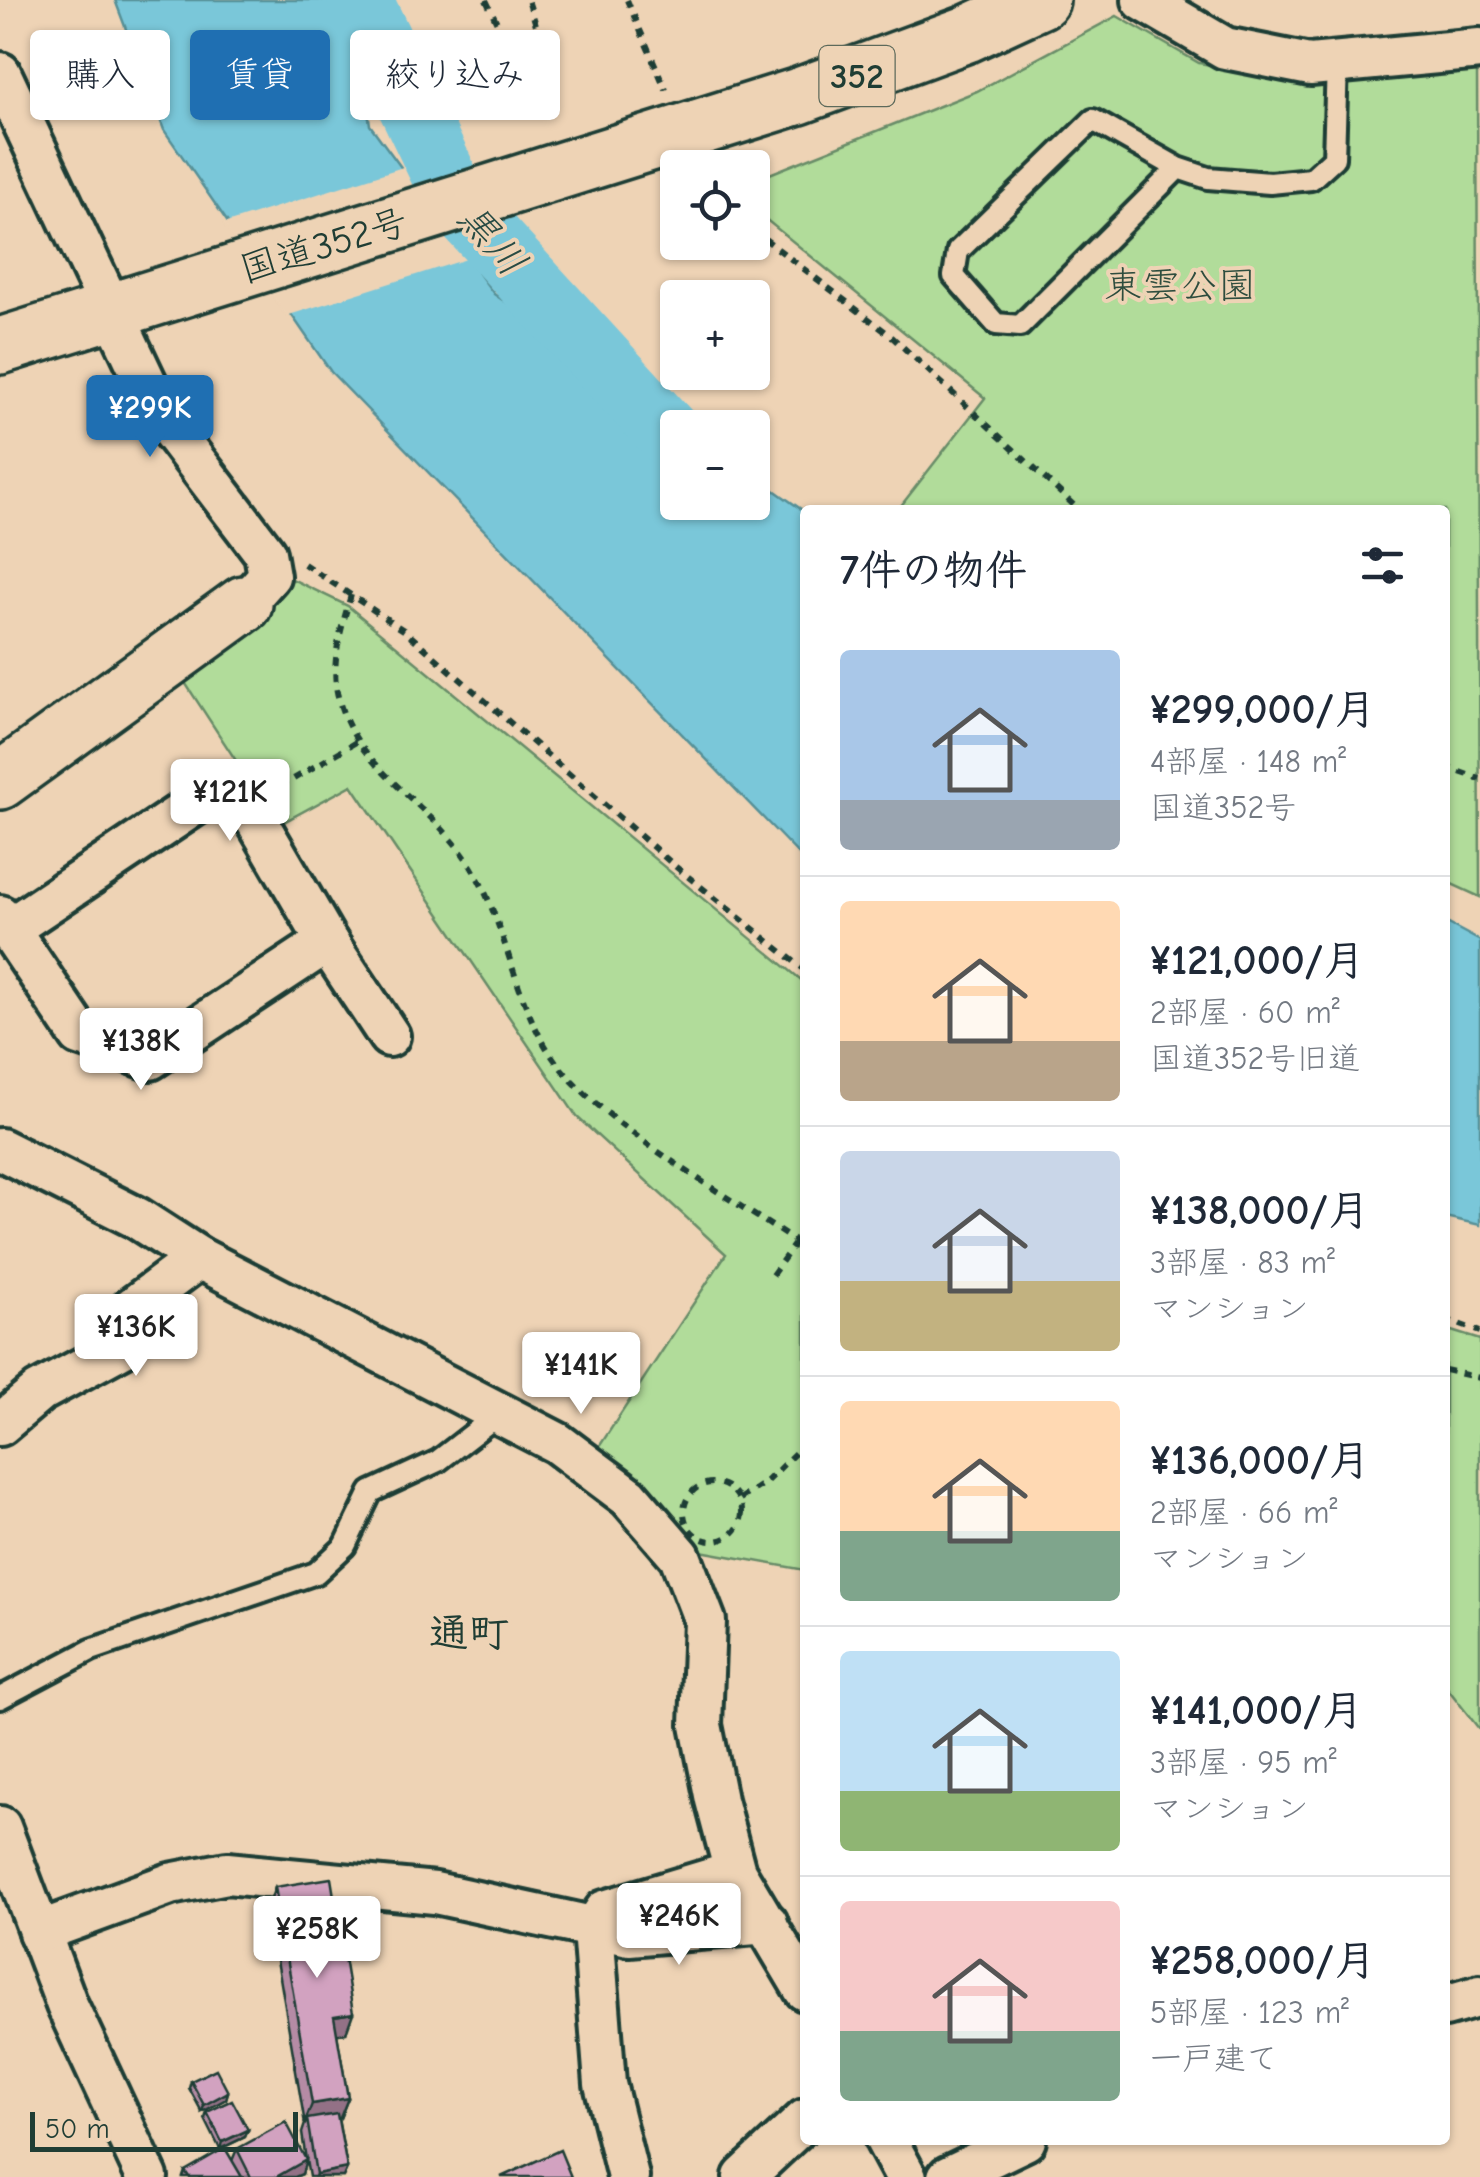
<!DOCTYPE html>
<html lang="ja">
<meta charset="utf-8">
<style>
:root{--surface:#fff;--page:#f2f2f3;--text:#1f2937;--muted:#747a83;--line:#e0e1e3;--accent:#1f6fb2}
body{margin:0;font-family:"Comic Neue","Klee One",sans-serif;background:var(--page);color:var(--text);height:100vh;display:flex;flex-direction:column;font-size:38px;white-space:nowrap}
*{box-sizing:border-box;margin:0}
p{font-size:32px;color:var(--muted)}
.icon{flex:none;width:55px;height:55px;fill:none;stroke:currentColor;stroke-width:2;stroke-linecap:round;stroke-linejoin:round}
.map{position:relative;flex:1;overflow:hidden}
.details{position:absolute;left:800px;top:505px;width:650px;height:1640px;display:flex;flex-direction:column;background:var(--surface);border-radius:10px;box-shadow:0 2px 8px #0004}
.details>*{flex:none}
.top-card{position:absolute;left:30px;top:30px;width:620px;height:90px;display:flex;gap:20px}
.fabs{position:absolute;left:660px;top:150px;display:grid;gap:20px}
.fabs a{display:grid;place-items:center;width:110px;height:110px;border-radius:10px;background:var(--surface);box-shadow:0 2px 8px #0004;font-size:50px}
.scale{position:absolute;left:30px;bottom:25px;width:268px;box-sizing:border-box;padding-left:10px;border:5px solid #1f3d34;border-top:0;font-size:28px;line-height:35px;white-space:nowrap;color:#1f3d34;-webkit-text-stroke:8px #eed3b5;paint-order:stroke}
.price{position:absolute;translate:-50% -85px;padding:0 22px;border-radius:10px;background:#fff;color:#222;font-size:32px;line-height:65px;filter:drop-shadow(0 2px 5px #0008)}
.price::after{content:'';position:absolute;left:50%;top:60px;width:30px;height:22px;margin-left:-15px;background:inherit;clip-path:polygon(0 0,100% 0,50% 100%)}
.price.selected{background:var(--accent);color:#fff}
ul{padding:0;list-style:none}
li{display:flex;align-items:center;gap:30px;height:250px;padding:0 40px}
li+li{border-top:2px solid var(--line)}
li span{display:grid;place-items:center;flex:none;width:280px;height:200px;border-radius:10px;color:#555}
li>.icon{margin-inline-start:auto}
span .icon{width:120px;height:120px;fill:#fffc;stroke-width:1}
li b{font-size:42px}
h2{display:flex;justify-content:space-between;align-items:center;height:120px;padding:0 40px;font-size:42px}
.tag{padding:0 35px;border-radius:10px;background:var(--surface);box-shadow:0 2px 8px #0004;font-size:35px;line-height:90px}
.tag.selected{background:var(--accent);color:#fff}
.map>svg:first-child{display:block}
.green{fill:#b1dc9a;stroke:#688c67;stroke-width:2.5}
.water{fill:#7ac7d9;stroke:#569097;stroke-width:2.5}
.pier{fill:#eed3b5}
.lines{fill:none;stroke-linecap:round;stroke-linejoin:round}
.river{stroke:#7ac7d9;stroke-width:65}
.lane-casing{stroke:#1f3d34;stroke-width:28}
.street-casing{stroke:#1f3d34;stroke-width:48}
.secondary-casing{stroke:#1f3d34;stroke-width:62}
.highway-casing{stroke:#1f3d34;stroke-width:62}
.path{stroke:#1f3d34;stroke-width:6;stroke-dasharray:8 8;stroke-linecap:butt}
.lane{stroke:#eed3b5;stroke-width:20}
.street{stroke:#eed3b5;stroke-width:40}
.secondary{stroke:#eed3b5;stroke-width:55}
.highway{stroke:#eed3b5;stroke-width:55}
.wall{fill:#b58ba5;stroke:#1f3d34;stroke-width:2.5}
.shaded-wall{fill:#937186;stroke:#1f3d34;stroke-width:2.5}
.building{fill:#d2a2c0;stroke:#1f3d34;stroke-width:2.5}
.labels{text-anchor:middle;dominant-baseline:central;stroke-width:8;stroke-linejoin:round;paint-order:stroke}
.shield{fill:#eed3b5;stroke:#5d6a5b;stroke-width:2.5}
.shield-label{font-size:35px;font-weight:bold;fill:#1f3d34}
.street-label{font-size:38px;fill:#1f3d34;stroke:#eed3b5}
.park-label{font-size:38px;fill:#2e4d3e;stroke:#eed3b5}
.water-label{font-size:40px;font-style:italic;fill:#284b44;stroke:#eed3b5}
.neighbourhood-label{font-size:40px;font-weight:bold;fill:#1f3d34;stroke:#eed3b5}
</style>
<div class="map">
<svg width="1480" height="2177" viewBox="0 0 1480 2177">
<rect width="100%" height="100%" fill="#eed3b5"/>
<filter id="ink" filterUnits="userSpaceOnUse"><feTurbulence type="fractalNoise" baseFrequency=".01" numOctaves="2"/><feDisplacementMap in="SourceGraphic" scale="20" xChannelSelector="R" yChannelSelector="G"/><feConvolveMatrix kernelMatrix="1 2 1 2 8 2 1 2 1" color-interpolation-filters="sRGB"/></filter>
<g filter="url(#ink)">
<g class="green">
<path d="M1117,16L1199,63L1296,79L1477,69L1480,897L1445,881V510H904L900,507L985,398L753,209L752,181L977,91Z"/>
<path d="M284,575L348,606L805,983V1570L695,1550L593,1456L726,1254L577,1117L352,785L278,825L180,675Z"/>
<path d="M1445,1329L1480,1340V1730L1445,1685Z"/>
</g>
<g class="water">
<path d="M115,0H353L370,125L494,294L685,427L678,428V502H752L753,475L805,512V861L331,372L164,130Z"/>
<path d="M1445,922L1480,941V1225L1445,1217Z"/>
</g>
<path class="pier" d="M406,166L473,257L286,316L223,224Z"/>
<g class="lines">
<path class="river" d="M360,0L457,203L678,444"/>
<g class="lane-casing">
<g id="lane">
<path d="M1178,168L1020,326L996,324L954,276L958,251L1093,120L1178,168L1208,178L1270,183L1311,179L1334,158L1337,63"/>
<path d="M0,1698L91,1650L316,1573L345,1546L371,1492L438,1461L500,1413"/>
</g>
</g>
<g class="street-casing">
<g id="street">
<path d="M1143,0L1225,48L1310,65L1480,49"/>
<path d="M0,73L163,419L265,553L269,576L244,604"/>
<path d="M0,916L80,1035L150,1059L327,942"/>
<path d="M9,929L218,789L248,806L327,942L389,1036"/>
<path d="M0,1149L137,1218L199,1258L557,1443L629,1497L680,1556L705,1621L701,1725L716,1800L735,1872L805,1990"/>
<path d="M0,1425L39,1392L122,1347L132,1308L199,1258"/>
<path d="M0,1827L67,2005L147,2177"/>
<path d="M39,1932L170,1884L227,1873L435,1893L629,1935L767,1923"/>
<path d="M1445,2006L1480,1996"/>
<path d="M886,2140L906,2177"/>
<path d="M628,2177L605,2084L593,1929L605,1911L735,1872"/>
<path d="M744,2177L805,2120"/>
<path d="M948,2177L1025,2140"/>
</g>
</g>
<g class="secondary-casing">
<path id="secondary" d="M0,781L244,604"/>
</g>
<g class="highway-casing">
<path id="highway" d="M0,346L799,96L967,34L1041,0"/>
</g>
<g class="path">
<path d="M486,0L523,76L536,69L537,28L528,0"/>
<path d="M627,0L666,90"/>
<path d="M752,229L891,336L1079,510"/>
<path d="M304,564L405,631L676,867L805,970"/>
<path d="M351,595C342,626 331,659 337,692C352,768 430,801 469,863C512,930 513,1015 566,1074C625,1139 731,1198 805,1248"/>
<path d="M1445,767L1480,779"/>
<path d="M280,787L356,742"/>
<path d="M772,1275L796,1242"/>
<path d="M1445,1319L1480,1332"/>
<path d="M1445,1370L1480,1378"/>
<circle cx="713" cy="1512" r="29"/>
<path d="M740,1499L767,1481L805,1443"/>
</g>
<use href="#lane" class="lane"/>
<use href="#street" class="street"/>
<use href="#secondary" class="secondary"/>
<use href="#highway" class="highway"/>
</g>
<g class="wall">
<path d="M275,1887L346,2033L337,2034L348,2098L340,2118H338L347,2168L343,2177H309L306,2160L302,2174L295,2177H183L185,2171L232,2161L237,2149L306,2160L302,2133L305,2124L268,1907Z"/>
<path d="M191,2081L228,2092L226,2099L202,2112L189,2088Z"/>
<path d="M207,2112L248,2130L245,2137L220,2149L205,2119Z"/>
</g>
<g class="shaded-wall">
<path d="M353,2013L346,2033L327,2036L334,2016Z"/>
<path d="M228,2092L226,2099L202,2112L204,2105Z"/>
<path d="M348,2098L340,2118L307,2123V2119L304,2124L312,2104Z"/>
<path d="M248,2130L245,2137L220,2149L222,2142Z"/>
<path d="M306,2160L302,2174L295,2177H276Z"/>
<path d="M347,2168L343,2177H315L316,2174Z"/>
</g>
<g class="building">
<path d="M331,1878L353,2013L334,2016L348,2098L312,2104L275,1887Z"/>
<path d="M216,2069L228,2092L204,2105L191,2081Z"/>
<path d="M232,2100L248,2130L222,2142L207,2112Z"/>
<path d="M337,2114L347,2168L316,2174L307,2119Z"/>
<path d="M286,2122L306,2160L276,2177H251L237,2149Z"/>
<path d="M225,2148L242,2177H189L185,2171Z"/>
<path d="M560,2150L571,2177H501Z"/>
</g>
</g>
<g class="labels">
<rect class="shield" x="819.5" y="46" width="75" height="60" rx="8"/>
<g class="shield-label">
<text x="857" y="76">352</text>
</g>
<g class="street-label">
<text transform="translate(324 246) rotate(-17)">国道352号</text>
</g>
<g class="park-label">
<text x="1180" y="286">東雲公園</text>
</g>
<g class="water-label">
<text transform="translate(492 240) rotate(49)">黒川</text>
</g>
<g class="neighbourhood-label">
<text x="469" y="1633">通町</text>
</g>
</g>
</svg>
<div class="fabs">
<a><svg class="icon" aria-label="locate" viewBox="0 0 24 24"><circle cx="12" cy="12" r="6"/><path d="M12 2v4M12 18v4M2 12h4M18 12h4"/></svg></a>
<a>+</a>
<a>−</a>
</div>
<div class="scale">50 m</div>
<b class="price selected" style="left:150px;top:460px">¥299K</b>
<b class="price" style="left:230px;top:844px">¥121K</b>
<b class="price" style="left:141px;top:1093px">¥138K</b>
<b class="price" style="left:136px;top:1379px">¥136K</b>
<b class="price" style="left:581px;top:1417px">¥141K</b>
<b class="price" style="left:679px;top:1968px">¥246K</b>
<b class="price" style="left:317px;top:1981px">¥258K</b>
<div class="top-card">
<a class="tag">購入</a>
<a class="tag selected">賃貸</a>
<a class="tag">絞り込み</a>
</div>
<section class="details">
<h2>7件の物件<svg class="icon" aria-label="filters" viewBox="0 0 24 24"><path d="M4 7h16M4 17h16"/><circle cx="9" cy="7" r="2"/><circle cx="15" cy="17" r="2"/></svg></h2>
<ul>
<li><span style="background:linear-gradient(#a9c7e8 75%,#9aa5b1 0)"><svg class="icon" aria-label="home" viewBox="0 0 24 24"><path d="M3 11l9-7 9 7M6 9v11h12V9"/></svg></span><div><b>¥299,000/月</b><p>4部屋 · 148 m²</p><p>国道352号</p></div></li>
<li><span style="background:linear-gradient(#ffd9b3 70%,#b9a48a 0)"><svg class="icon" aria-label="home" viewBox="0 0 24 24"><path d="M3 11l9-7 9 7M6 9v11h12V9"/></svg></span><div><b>¥121,000/月</b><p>2部屋 · 60 m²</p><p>国道352号旧道</p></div></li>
<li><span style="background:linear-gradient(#c9d6e8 65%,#c2b280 0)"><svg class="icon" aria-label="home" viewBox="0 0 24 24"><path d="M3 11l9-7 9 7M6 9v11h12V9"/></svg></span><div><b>¥138,000/月</b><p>3部屋 · 83 m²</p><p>マンション</p></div></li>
<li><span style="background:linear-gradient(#ffd9b3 65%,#7fa58c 0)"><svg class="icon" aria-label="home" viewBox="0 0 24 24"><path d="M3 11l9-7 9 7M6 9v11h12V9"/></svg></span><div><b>¥136,000/月</b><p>2部屋 · 66 m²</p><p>マンション</p></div></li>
<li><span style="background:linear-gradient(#bfe0f5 70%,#8fb573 0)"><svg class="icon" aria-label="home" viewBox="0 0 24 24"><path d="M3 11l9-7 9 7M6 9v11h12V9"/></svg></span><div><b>¥141,000/月</b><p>3部屋 · 95 m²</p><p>マンション</p></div></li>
<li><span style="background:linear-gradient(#f6c9c9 65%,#7fa58c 0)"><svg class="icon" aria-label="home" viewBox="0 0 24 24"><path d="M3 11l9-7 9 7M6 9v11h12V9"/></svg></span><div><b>¥258,000/月</b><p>5部屋 · 123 m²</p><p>一戸建て</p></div></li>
</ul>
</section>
</div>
